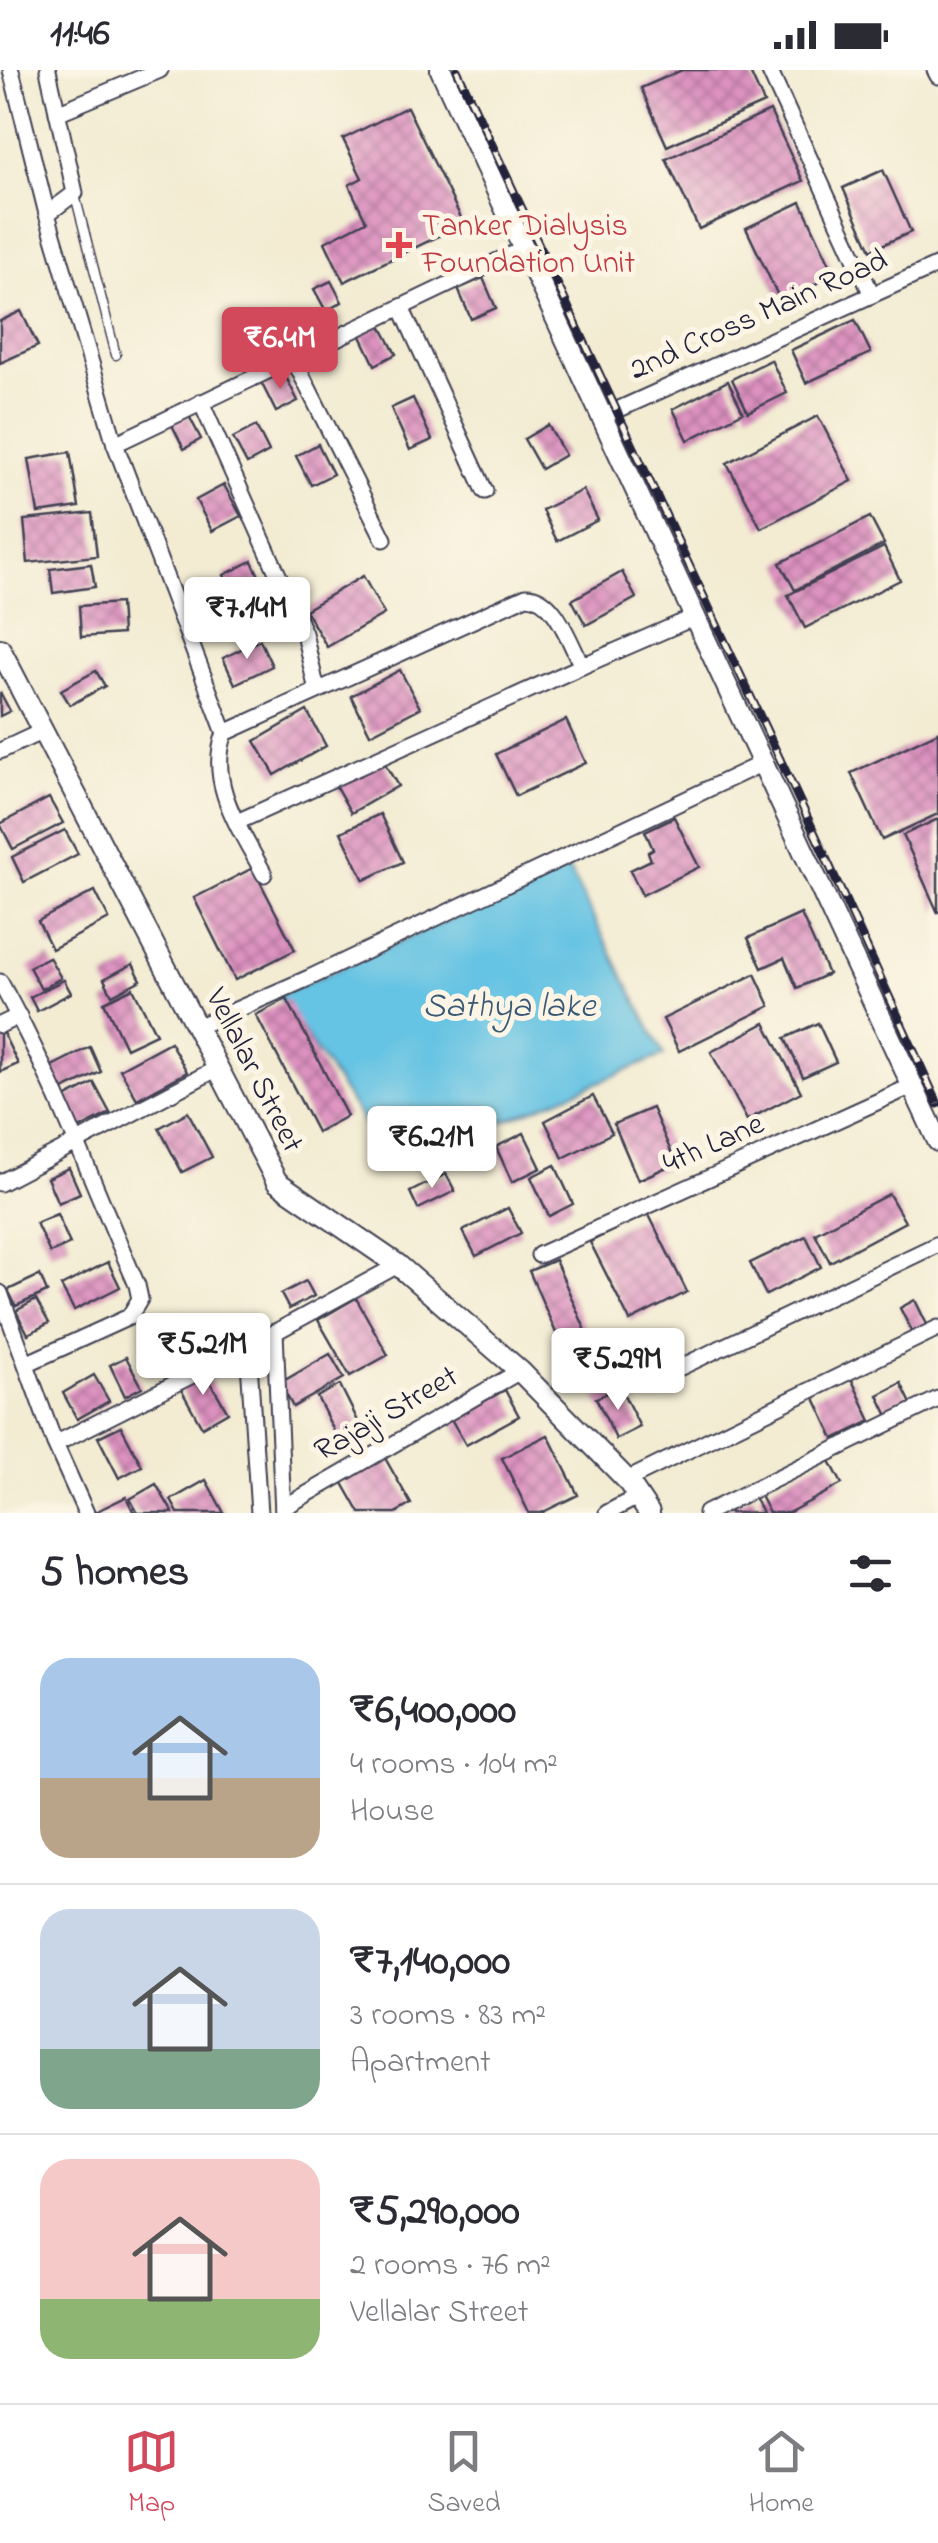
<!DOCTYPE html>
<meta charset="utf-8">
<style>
:root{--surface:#fff;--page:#f2f2f3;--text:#2b2b33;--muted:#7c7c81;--line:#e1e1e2;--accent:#d1495b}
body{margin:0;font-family:"Indie Flower",sans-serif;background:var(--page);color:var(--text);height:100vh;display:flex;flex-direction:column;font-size:38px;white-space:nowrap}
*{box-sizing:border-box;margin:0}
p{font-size:32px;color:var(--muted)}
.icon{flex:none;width:55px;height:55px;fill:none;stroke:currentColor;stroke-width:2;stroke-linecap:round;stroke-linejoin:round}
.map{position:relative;height:1443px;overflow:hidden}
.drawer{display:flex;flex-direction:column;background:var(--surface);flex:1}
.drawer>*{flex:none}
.price{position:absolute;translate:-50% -85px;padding:0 22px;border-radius:10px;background:#fff;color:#222;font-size:32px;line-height:65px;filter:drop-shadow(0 2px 5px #0008)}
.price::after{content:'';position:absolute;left:50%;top:60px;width:30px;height:22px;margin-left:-15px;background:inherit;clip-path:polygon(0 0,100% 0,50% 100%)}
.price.on{background:var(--accent);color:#fff}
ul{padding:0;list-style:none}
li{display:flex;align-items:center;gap:30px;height:250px;padding:0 40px}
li+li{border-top:2px solid var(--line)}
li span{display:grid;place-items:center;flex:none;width:280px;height:200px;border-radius:30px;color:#555}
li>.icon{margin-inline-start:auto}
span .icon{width:120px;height:120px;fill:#fffc;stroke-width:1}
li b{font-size:42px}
h2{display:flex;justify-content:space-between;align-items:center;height:120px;padding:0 40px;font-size:42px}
.status{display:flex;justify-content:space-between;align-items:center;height:70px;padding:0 50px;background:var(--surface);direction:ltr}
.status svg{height:28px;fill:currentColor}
.tab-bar{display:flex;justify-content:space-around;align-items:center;height:140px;border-top:2px solid var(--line);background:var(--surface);font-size:28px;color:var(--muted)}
.tab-bar a{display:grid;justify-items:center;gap:5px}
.tab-bar .on{color:var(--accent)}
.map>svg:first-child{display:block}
.water{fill:#65c3e3;stroke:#44728f;stroke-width:2.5}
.building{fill:url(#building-cross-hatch)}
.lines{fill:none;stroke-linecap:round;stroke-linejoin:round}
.service-casing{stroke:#414052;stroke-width:11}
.minor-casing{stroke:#414052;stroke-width:19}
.tertiary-casing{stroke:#414052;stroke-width:24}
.service{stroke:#fff;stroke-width:8}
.minor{stroke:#fff;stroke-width:15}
.tertiary{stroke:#fff;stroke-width:20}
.rail-casing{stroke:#22223b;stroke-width:9}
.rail{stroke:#fcf5e5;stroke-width:5;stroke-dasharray:15;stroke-linecap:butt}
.health-dot{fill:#e0444e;stroke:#fcf5e5;stroke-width:4}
.labels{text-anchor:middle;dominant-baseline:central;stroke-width:10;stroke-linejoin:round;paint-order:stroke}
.health-label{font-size:32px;fill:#be3a42;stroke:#fcf5e5;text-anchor:start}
.street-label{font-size:32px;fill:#22223b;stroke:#fcf5e5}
.water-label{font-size:35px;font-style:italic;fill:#395a76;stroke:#fcf5e5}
</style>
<div class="status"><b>11:46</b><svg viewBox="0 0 49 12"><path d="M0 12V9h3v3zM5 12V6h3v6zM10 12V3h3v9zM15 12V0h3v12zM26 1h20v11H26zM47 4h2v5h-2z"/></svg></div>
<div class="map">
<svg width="938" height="1443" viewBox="0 0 938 1443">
<defs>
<pattern id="building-cross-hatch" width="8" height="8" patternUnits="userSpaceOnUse" patternTransform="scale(2.5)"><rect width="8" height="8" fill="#dd92c0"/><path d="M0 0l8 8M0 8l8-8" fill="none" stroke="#b3779d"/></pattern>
</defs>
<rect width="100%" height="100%" fill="#fcf5e5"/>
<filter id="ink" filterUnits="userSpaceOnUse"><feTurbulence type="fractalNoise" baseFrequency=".01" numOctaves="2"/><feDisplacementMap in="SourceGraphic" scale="20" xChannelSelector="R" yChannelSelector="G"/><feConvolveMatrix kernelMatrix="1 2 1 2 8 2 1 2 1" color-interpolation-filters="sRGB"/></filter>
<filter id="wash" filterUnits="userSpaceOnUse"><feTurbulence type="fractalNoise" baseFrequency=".0048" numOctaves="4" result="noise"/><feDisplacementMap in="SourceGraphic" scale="40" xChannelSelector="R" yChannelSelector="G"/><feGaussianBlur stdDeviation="2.25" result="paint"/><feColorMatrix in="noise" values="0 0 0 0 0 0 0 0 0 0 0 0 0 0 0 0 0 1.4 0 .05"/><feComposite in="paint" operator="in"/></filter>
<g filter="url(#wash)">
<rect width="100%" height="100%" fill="#f3ecd3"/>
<path class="water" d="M568,798L664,985L394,1097L278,925Z"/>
<g id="blocks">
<g class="building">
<path d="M682,0H749L764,33L667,76L641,18Z"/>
<path d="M407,37L464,154L344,212L325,172L366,151L349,115L362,108L343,69Z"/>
<path d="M770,41L803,111L699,159L666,89Z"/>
<path d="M883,100L911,162L871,180L843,118Z"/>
<path d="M801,132L835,205L780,230L746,158Z"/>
<path d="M483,208L496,238L471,249L458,219Z"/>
<path d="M331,211L342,232L326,241L314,219Z"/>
<path d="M21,241L38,276L0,293V251Z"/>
<path d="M855,250L871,283L806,313L791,280Z"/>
<path d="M380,254L396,284L375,295L360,264Z"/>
<path d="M771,290L787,323L748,342L732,309Z"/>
<path d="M283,301L298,331L276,342L261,312Z"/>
<path d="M728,311L743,342L688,370L673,339Z"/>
<path d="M413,328L432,370L410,380L391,338Z"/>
<path d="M188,344L201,369L184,379L171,353Z"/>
<path d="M818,346L852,411L761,458L727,393Z"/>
<path d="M548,355L565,385L541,399L524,369Z"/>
<path d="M256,356L269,382L247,394L233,368Z"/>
<path d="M318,374L333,404L311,415L296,386Z"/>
<path d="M70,382L79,437L38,443L29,389Z"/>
<path d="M224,415L241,446L212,461L196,430Z"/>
<path d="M583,420L598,450L557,471L542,440Z"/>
<path d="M92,443L97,486L28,493L24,450Z"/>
<path d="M870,447L884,474L795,520L780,493Z"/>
<path d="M884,477L900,510L805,558L788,525Z"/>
<path d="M252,491L266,521L238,534L224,505Z"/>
<path d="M91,494L95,517L53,523L50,499Z"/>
<path d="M622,502L636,528L586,555L572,530Z"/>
<path d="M363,506L384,544L327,577L305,540Z"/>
<path d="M120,533L122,564L81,567L79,536Z"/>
<path d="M260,570L272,596L235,614L223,588Z"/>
<path d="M400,600L420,638L370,664L351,626Z"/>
<path d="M96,601L105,616L70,635L61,620Z"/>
<path d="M0,622L10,641L0,646Z"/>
<path d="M307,641L326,676L275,705L255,671Z"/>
<path d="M566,650L586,693L516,726L496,684Z"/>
<path d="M938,662V744L882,770L851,703Z"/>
<path d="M381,687L398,716L351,743L334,713Z"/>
<path d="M49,728L63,753L13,779L0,754Z"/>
<path d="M380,744L403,792L364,810L341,762Z"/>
<path d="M674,747L699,797L642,825L630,800L651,790L648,782L653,779L645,761Z"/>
<path d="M938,749V843L903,765Z"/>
<path d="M65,760L78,784L24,812L12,787Z"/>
<path d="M253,798L295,880L235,910L194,828Z"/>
<path d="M95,821L109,849L52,879L38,851Z"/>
<path d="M801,844L828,904L797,918L784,888L762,898L748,868Z"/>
<path d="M49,887L61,908L41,919L29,897Z"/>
<path d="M133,894L141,910L112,925L104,909Z"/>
<path d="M755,904L770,936L679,981L663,949Z"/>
<path d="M64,910L71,923L37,941L30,927Z"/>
<path d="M133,918L156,964L126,978L104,932Z"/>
<path d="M287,929L347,1046L317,1062L256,945Z"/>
<path d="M765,953L801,1022L747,1050L711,982Z"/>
<path d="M818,953L836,992L803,1007L785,968Z"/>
<path d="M0,957L18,994L0,1002Z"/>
<path d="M170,972L187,1002L137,1029L120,999Z"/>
<path d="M90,977L101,1002L57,1023L46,999Z"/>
<path d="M94,1013L110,1043L75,1061L59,1031Z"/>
<path d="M593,1026L612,1063L563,1088L545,1051Z"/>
<path d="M652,1038L676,1093L638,1110L614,1054Z"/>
<path d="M188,1042L212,1087L182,1102L159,1058Z"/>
<path d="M524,1063L541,1098L512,1112L496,1077Z"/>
<path d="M555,1095L573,1134L549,1146L531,1107Z"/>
<path d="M69,1098L80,1123L58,1133L47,1108Z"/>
<path d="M446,1104L455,1121L418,1139L410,1122Z"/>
<path d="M889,1124L905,1152L830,1192L815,1163Z"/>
<path d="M508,1138L521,1163L476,1186L463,1161Z"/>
<path d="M648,1143L687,1222L630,1251L590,1172Z"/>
<path d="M57,1144L70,1174L50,1183L36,1153Z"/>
<path d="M806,1166L821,1197L766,1225L750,1193Z"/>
<path d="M555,1190L589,1268L563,1279L529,1201Z"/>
<path d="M108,1192L120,1217L74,1240L61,1216Z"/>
<path d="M40,1205L47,1222L16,1236L8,1220Z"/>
<path d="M306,1211L314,1226L289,1239L281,1224Z"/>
<path d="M356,1228L388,1285L350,1306L318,1250Z"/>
<path d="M36,1230L49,1253L28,1264L16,1241Z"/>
<path d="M915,1230L929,1259L914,1266L900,1238Z"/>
<path d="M330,1284L344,1308L293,1337L280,1313Z"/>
<path d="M126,1287L142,1317L125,1326L110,1295Z"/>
<path d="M203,1300L228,1342L202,1357L178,1314Z"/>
<path d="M94,1305L109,1331L77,1349L63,1323Z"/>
<path d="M851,1308L871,1351L834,1369L814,1326Z"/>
<path d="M901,1313L913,1338L890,1350L878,1325Z"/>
<path d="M340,1315L366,1367L343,1379L317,1327Z"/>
<path d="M620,1317L640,1357L616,1369L596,1328Z"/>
<path d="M505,1320L519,1346L466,1375L451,1349Z"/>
<path d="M121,1356L142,1396L119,1408L98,1367Z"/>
<path d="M548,1365L578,1425L541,1443H529L502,1388Z"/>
<path d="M381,1381L411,1434L396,1443H360L339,1406Z"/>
<path d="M828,1387L842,1414L788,1443H769L759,1424Z"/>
<path d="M206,1410L224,1443H178L171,1430Z"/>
<path d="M156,1414L173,1443H138L130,1429Z"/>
<path d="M753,1425L762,1443H730L728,1438Z"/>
<path d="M126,1427L134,1443H93Z"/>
</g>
</g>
</g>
<g filter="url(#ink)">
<use href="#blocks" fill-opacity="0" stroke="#414052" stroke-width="2.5"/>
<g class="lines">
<g class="service-casing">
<path id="service" d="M75,125L116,285"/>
</g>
<g class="minor-casing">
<g id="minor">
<path d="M11,0L47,144"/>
<path d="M48,0L75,123L47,144L115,374"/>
<path d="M769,0L872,225"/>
<path d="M935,0L938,6"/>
<path d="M57,43L160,0"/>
<path d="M401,237L485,421"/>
<path d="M293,288L384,469"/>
<path d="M201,332L304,563L317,621"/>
<path d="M604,346L938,195"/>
<path d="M225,663L115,374L525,178"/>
<path d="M0,681L43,661"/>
<path d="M237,752L582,596"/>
<path d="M264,804C241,760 206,713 225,663L526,526C555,525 570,574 582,596L697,546"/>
<path d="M0,912C54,1009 93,1114 137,1215L140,1229L129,1247L28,1293"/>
<path d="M0,955L19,946"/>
<path d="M197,957L309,908L765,692"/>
<path d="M0,1113L218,998"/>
<path d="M539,1185L912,1016"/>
<path d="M0,1223L55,1374L86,1443"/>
<path d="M275,1262L283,1443"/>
<path d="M248,1277L259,1443"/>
<path d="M681,1297L938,1174"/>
<path d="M55,1374L248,1277L398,1195"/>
<path d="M627,1410L938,1258"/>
<path d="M283,1438L520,1301"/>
<path d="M607,1443L639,1426"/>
<path d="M706,1443L938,1329"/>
</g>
</g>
<g class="tertiary-casing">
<g id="tertiary">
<path d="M441,0L938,1071"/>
<path d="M0,579L277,1112L398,1195L520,1301L627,1410L649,1443"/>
</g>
</g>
<use href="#service" class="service"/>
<use href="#minor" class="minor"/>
<use href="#tertiary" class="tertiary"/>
<g class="rail-casing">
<path id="rail" d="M457,0L816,766L938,1034"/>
</g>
<use href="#rail" class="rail"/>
</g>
</g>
<path class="health-dot" d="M394 160h10v10h10v10h-10v10h-10v-10h-10v-10h10z"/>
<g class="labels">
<g class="health-label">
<text x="422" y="157">Tanker Dialysis<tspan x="422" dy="37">Foundation Unit</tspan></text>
</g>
<g class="street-label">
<text transform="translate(759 246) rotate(-24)">2nd Cross Main Road</text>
<text transform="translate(253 1001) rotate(63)">Vellalar Street</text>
<text transform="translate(714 1075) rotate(-24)">4th Lane</text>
<text transform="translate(387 1345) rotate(-30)">Rajaji Street</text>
</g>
<g class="water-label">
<text x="509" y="937">Sathya lake</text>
</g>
</g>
</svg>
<b class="price on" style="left:280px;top:322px">₹6.4M</b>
<b class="price" style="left:247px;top:592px">₹7.14M</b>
<b class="price" style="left:432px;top:1121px">₹6.21M</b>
<b class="price" style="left:203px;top:1328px">₹5.21M</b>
<b class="price" style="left:618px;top:1343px">₹5.29M</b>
</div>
<section class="drawer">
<h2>5 homes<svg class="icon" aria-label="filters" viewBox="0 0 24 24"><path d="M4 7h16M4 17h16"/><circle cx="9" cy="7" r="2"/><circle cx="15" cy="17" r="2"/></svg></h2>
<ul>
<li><span style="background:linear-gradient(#a9c7e8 60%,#b9a48a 0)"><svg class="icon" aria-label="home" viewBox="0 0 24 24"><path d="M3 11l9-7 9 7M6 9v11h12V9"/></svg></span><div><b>₹6,400,000</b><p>4 rooms · 104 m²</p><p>House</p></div></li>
<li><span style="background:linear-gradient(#c9d6e8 70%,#7fa58c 0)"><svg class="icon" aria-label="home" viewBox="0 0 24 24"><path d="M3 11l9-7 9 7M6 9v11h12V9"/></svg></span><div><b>₹7,140,000</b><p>3 rooms · 83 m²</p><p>Apartment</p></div></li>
<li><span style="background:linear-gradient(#f6c9c9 70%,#8fb573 0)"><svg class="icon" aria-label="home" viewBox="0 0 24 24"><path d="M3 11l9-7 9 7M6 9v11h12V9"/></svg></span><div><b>₹5,290,000</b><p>2 rooms · 76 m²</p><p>Vellalar Street</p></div></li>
</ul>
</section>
<nav class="tab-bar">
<a class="on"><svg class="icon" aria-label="map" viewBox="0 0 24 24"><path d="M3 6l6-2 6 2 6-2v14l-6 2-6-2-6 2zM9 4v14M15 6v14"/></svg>Map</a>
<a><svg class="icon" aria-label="saved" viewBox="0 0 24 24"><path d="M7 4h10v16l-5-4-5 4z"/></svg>Saved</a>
<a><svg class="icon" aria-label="home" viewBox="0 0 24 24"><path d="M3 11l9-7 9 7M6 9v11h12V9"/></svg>Home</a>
</nav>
